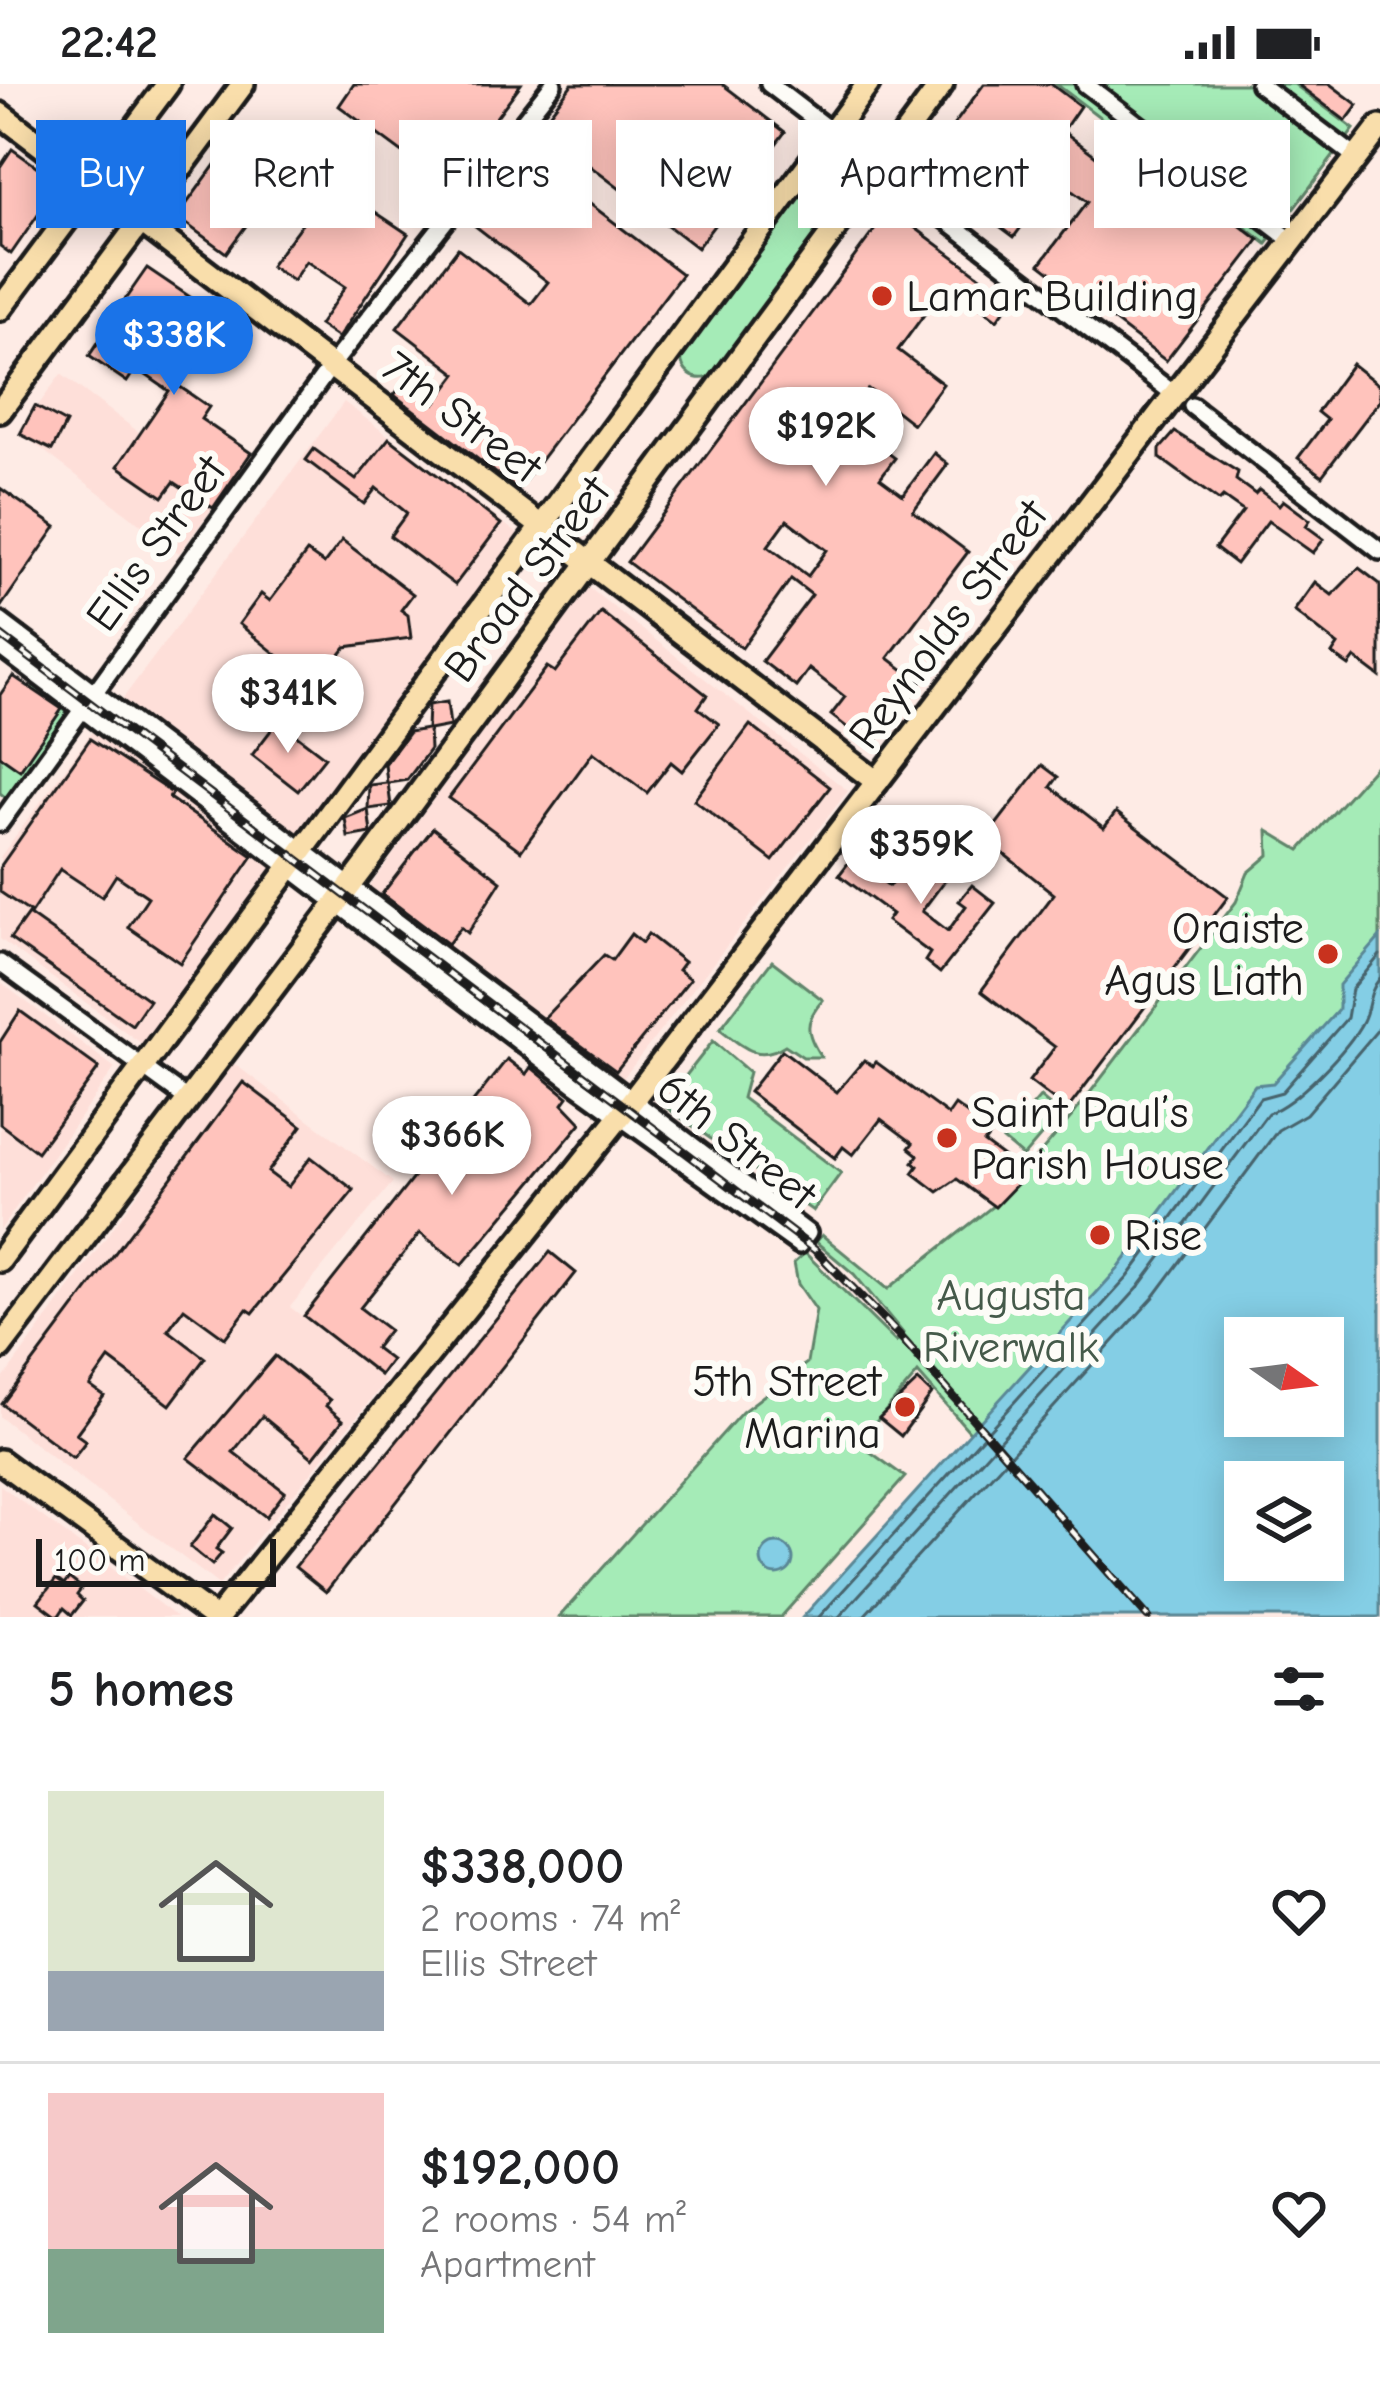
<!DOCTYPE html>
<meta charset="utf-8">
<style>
:root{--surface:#fff;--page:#f6f6f6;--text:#202124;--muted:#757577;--line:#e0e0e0;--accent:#1a73e8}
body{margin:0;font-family:"Comic Neue",sans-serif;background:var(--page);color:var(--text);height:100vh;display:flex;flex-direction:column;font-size:45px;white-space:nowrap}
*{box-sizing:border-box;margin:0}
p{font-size:39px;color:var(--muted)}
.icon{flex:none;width:66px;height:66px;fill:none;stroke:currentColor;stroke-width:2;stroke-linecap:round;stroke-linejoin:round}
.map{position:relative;height:1533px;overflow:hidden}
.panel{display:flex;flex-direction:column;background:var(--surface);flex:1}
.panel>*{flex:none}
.top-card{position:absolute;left:36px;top:36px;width:1308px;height:108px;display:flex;gap:24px}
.needle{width:78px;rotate:104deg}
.tools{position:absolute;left:1224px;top:1233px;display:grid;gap:24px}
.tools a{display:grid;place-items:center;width:120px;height:120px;border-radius:0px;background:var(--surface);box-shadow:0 6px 30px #0003;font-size:60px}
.scale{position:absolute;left:36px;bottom:30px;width:240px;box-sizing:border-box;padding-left:12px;border:6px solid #1c1c1c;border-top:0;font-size:33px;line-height:42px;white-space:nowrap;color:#1c1c1c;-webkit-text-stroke:9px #fdfcf7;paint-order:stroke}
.price{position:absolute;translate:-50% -102px;padding:0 27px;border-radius:42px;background:#fff;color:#222;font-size:39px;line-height:78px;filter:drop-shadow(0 3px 6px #0008)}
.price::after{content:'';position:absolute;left:50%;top:72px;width:36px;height:27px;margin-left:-18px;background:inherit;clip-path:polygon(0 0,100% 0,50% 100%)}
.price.current{background:var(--accent);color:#fff}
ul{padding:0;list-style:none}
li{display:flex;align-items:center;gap:36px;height:300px;padding:0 48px}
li+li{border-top:3px solid var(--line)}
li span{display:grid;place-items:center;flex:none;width:336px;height:240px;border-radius:0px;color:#555}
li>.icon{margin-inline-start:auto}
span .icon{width:144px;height:144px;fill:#fffc;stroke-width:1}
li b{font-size:51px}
h2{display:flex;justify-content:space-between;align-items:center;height:144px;padding:0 48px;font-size:51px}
.tag{padding:0 42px;border-radius:0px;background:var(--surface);box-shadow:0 6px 30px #0003;font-size:42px;line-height:108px}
.tag.current{background:var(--accent);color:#fff}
.status{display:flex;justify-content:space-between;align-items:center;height:84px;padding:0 60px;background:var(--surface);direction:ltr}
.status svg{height:33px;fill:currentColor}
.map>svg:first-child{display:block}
.built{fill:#fedfd9}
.green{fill:#a5ebb7;stroke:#60846a;stroke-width:3}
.water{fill:#84cee5;stroke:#5a8795;stroke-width:3;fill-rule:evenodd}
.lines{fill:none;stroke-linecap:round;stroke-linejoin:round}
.shore{stroke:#46636c;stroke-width:3}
.building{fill:#ffc3bc;stroke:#1c1c1c;stroke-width:3;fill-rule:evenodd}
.minor-casing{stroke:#1c1c1c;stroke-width:24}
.major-casing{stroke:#1c1c1c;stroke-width:30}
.minor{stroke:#fdfcf7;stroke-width:15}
.major{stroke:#f9deab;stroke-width:21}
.rail-casing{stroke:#1c1c1c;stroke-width:9}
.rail{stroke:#fdfcf7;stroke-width:4.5;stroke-dasharray:14;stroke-linecap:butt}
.poi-dot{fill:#c8321e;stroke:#fdfcf7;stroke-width:4.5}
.labels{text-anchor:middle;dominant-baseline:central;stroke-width:12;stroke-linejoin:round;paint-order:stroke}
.poi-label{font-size:45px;fill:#1c1c1c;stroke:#fdfcf7;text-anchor:start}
.street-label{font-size:45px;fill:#1c1c1c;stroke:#fdfcf7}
.park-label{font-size:45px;fill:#455a4a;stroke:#fdfcf7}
</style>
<div class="status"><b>22:42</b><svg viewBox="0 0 49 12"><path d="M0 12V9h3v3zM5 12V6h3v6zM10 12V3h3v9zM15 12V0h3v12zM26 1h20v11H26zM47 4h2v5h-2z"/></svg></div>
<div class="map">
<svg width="1380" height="1533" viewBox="0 0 1380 1533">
<rect width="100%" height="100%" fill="#feebe5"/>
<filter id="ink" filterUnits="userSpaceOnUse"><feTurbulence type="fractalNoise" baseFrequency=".00833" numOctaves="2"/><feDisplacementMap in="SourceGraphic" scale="24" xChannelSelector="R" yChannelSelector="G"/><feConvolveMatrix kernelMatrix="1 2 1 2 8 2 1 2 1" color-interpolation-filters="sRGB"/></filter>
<g filter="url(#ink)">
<g class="built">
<path d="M61,290L140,349L156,328L238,390L179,469L19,348Z"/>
<path d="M344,318L518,450L302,752L121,617Z"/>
<path d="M588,503L848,707L621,997L366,808Z"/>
<path d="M92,648L273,782L142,960L0,855V773Z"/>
<path d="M0,898L115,984L0,1146Z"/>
<path d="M233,979L393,1098L290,1223L386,1297L219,1501L0,1333V1299Z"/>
<path d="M0,1401L177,1533H0Z"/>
</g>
<g class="green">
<path d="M1056,0H1294L1354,45L1267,160Z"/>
<path d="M836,75L852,87V107L716,290C696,301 678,289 682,266L822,78Z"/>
<path d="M34,601L68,629L6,714L0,709V650Z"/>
<path d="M1380,677V951L1011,1395L918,1289L858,1359L905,1393L781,1533H559L742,1328L807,1279L816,1226L798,1200L794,1179L805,1169L896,1258L903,1249L854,1190L816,1158L822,1151L888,1205L998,1118L1073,1031L1236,818L1248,789L1269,771L1268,747L1300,766Z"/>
<path d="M772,877L823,916C804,937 805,948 821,973H803L785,961C758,979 743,963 720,945Z"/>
<path d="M713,957L749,988L742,1014L841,1089L813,1127L663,1021Z"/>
<path d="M1040,1013L1060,1030L1023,1073L1003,1056Z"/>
</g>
<g class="water">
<path d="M1380,853V1533H803L1118,1185L1255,1001L1273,999L1339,925V901ZM1245,1254H1323V1332H1245ZM1245,1398H1323V1476H1245Z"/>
<circle cx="777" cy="1475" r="16"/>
</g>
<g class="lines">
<g class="shore">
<path d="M819,1533L1128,1193L1260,1014L1282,1008L1347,934L1352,905L1380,871"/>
<path d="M839,1533L1139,1203L1268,1029C1295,1021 1349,964 1363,937C1371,921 1367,910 1380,894"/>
<path d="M863,1533L1153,1214L1278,1046L1306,1030L1380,943"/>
</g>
</g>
<g class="building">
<path d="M354,0H521L446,101L339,22Z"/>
<path d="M572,0H722L785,48L697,164L539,43Z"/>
<path d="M984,0H1051L1080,22L1063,47L1176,133L1195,107L1259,156L1166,277L1040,180L1087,118L1056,95L1014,153L922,84Z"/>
<path d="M1297,0H1330L1358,21L1346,37Z"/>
<path d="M238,49L287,86L226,169L177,133Z"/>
<path d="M12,65L60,99L11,170L0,162V83Z"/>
<path d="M523,69L682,190L518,406L394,311L406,296L435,319L457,290L397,244L458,164L531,220L548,198L470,138Z"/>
<path d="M332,99L408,150L338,254L319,241L345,203L306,177L293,197L270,182Z"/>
<path d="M890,125L1012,216L997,236L954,203L943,217L937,213L898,266L943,300L913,340L868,305L845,337L895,374L880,394L903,411L934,369L948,380L913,427L968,468L888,574L921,599L872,663L831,631L845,613L809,585L796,603L762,577L812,511L791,495L742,564L627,478ZM787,436L827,466L808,492L768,462Z"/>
<path d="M147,184L221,234L176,300L209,323L201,335L251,369L213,424L174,398L163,413L118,382L169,307L136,284L127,298L89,272L101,254L114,262L120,253L146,271L165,245L124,217Z"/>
<path d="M1352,280L1380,302V316L1322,392L1298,374L1327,336L1317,328Z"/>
<path d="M35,322L66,339L52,366L20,350Z"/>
<path d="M1175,348L1238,388L1236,396L1255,410L1259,406L1279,421L1283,416L1310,436L1306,442L1324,455L1313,469L1268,437L1236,480L1215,464L1243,427L1223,413L1219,417L1160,374V365Z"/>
<path d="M389,354L501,440L455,501L390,452L407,429L376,404L364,420L306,376L314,365L356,396Z"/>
<path d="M0,404L56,443L0,524Z"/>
<path d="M342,456L413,510L401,526L408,531L411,554L346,563L315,602L239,540L261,510L270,517L307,468L324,480Z"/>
<path d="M1359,484L1380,500V593L1355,574L1349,582L1332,570L1338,561L1294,527L1315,498L1332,511Z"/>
<path d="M601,528L707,611L698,624L719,640L682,687L671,678L647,709L593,668L521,767L449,714L547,583L555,588Z"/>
<path d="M13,592L62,625L20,686L0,672V611Z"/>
<path d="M447,618L450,642L429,646L430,665L407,696L388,699L391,722L368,725L371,749L348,753L345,734L368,725L369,701L387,699L385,680L409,648L427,645L428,621Z"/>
<path d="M278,637L325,673L298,707L252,671Z"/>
<path d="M750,641L830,703L773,777L694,716Z"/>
<path d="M90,655L166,705L172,709L169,714L253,772L180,879L128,843L148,813L116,791L102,813L60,785L31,829L0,808V783Z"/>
<path d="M1042,681L1058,693L1051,703L1104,744L1116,728L1228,813L1067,1026L1029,997L1055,963L981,907L1054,810L985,755Z"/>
<path d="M433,744L501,797L468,849L461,843L448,860L382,810Z"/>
<path d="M913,770L946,795L922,827L948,847L966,822L959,817L972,801L995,819L940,889L925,877L930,869L887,837L892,830L839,791L852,774L889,802Z"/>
<path d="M28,830L149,916L132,941L10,855Z"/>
<path d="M631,850L642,859L648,850L684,878L678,886L690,895L616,987L544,934L604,871L612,876Z"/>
<path d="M20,927L99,984L37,1068L0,1040V958Z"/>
<path d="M782,966L837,1008L864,976L873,982L876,978L948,1031L955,1021L992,1048L984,1059L1022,1087L1020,1097L995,1123L957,1095L938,1108L913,1089L918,1082L913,1078L918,1071L909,1064L913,1059L881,1035L853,1071L843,1063L835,1074L749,1008Z"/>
<path d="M507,975L526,990L531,983L568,1013L563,1020L581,1039L462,1181L420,1149L360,1224L389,1246L375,1264L391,1276L380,1291L304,1232Z"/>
<path d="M243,998L302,1042L268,1088L288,1103L311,1073L354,1106L253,1229L247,1225L225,1254L184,1224L168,1246L205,1274L170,1321L109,1275L90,1302L104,1312L76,1350L86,1357L73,1374L2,1320Z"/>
<path d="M550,1168L576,1189L326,1508L295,1483Z"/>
<path d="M275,1272L330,1316L326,1322L343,1336L313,1374L262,1332L233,1368L285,1408L266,1433L188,1374Z"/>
<path d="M918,1297L932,1310L901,1352L879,1334Z"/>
<path d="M215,1430L232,1444L216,1465L222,1469L212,1481L190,1463Z"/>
<path d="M69,1494L82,1504L77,1511L83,1517L72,1531L64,1524L58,1533L38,1518L56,1495L64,1501Z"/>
</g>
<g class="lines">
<g class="minor-casing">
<g id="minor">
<path d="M769,0L1174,310"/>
<path d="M1085,0L1292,157"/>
<path d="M1259,0L1357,74"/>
<path d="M1192,322L1380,467"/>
<path d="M0,537L808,1149L799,1161L576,1001L0,563"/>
<path d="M0,739L331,282L553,0"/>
<path d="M0,879L187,1015"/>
</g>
</g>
<g class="major-casing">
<g id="major">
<path d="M0,30L877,698"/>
<path d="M0,225L168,0"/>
<path d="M0,327L243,0"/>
<path d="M0,1176L868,0"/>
<path d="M0,1264L369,777L942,0"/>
<path d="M0,1377L213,1533"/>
<path d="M218,1533L621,1031L1380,43"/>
</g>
</g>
<use href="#minor" class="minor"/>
<use href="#major" class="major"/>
<g class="rail-casing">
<path id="rail" d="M0,551L815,1166L899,1251L1148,1533"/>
</g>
<use href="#rail" class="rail"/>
</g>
</g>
<g class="poi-dot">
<circle cx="882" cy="212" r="12"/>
<circle cx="1328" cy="870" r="12"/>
<circle cx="947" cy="1054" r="12"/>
<circle cx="1100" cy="1151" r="12"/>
<circle cx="905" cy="1323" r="12"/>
</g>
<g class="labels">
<g class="poi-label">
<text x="906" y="212">Lamar Building</text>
<text x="1304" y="844" text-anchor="end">Oraiste<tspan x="1304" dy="52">Agus Liath</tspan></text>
<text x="971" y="1028">Saint Paul’s<tspan x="971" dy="52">Parish House</tspan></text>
<text x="1124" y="1151">Rise</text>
<text x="881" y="1297" text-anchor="end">5th Street<tspan x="881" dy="52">Marina</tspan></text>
</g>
<g class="street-label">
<text transform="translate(462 333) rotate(37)">7th Street</text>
<text transform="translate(156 459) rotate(-54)">Ellis Street</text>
<text transform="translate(527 495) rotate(-53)">Broad Street</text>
<text transform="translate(948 540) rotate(-53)">Reynolds Street</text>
<text transform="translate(737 1057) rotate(39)">6th Street</text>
</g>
<g class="park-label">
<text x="1011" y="1211">Augusta<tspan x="1011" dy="52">Riverwalk</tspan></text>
</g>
</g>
</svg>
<div class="tools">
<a><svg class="needle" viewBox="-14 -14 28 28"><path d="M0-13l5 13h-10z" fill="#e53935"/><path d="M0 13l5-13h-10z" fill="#757577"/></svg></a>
<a><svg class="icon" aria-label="layers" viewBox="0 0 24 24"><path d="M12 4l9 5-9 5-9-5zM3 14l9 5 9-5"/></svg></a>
</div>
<div class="scale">100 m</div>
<b class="price current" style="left:174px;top:314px">$338K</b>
<b class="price" style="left:826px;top:405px">$192K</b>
<b class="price" style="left:288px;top:672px">$341K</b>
<b class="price" style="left:921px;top:823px">$359K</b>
<b class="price" style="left:452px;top:1114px">$366K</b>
<div class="top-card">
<a class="tag current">Buy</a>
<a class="tag">Rent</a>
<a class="tag">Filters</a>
<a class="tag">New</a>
<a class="tag">Apartment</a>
<a class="tag">House</a>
</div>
</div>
<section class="panel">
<h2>5 homes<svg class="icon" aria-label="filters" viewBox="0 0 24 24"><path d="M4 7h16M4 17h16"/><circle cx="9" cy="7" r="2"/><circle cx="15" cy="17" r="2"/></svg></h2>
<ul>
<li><span style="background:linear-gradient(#dfe7d0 75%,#9aa5b1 0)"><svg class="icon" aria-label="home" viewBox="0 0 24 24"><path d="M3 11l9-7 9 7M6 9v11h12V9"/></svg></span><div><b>$338,000</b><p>2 rooms · 74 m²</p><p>Ellis Street</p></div><svg class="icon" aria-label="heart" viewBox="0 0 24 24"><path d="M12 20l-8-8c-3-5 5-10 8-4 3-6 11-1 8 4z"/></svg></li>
<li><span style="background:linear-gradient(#f6c9c9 65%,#7fa58c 0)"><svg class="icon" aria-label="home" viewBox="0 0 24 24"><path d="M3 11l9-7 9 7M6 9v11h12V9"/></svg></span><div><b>$192,000</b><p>2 rooms · 54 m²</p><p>Apartment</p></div><svg class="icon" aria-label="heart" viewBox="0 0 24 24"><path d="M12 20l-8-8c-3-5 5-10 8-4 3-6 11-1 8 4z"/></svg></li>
</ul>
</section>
